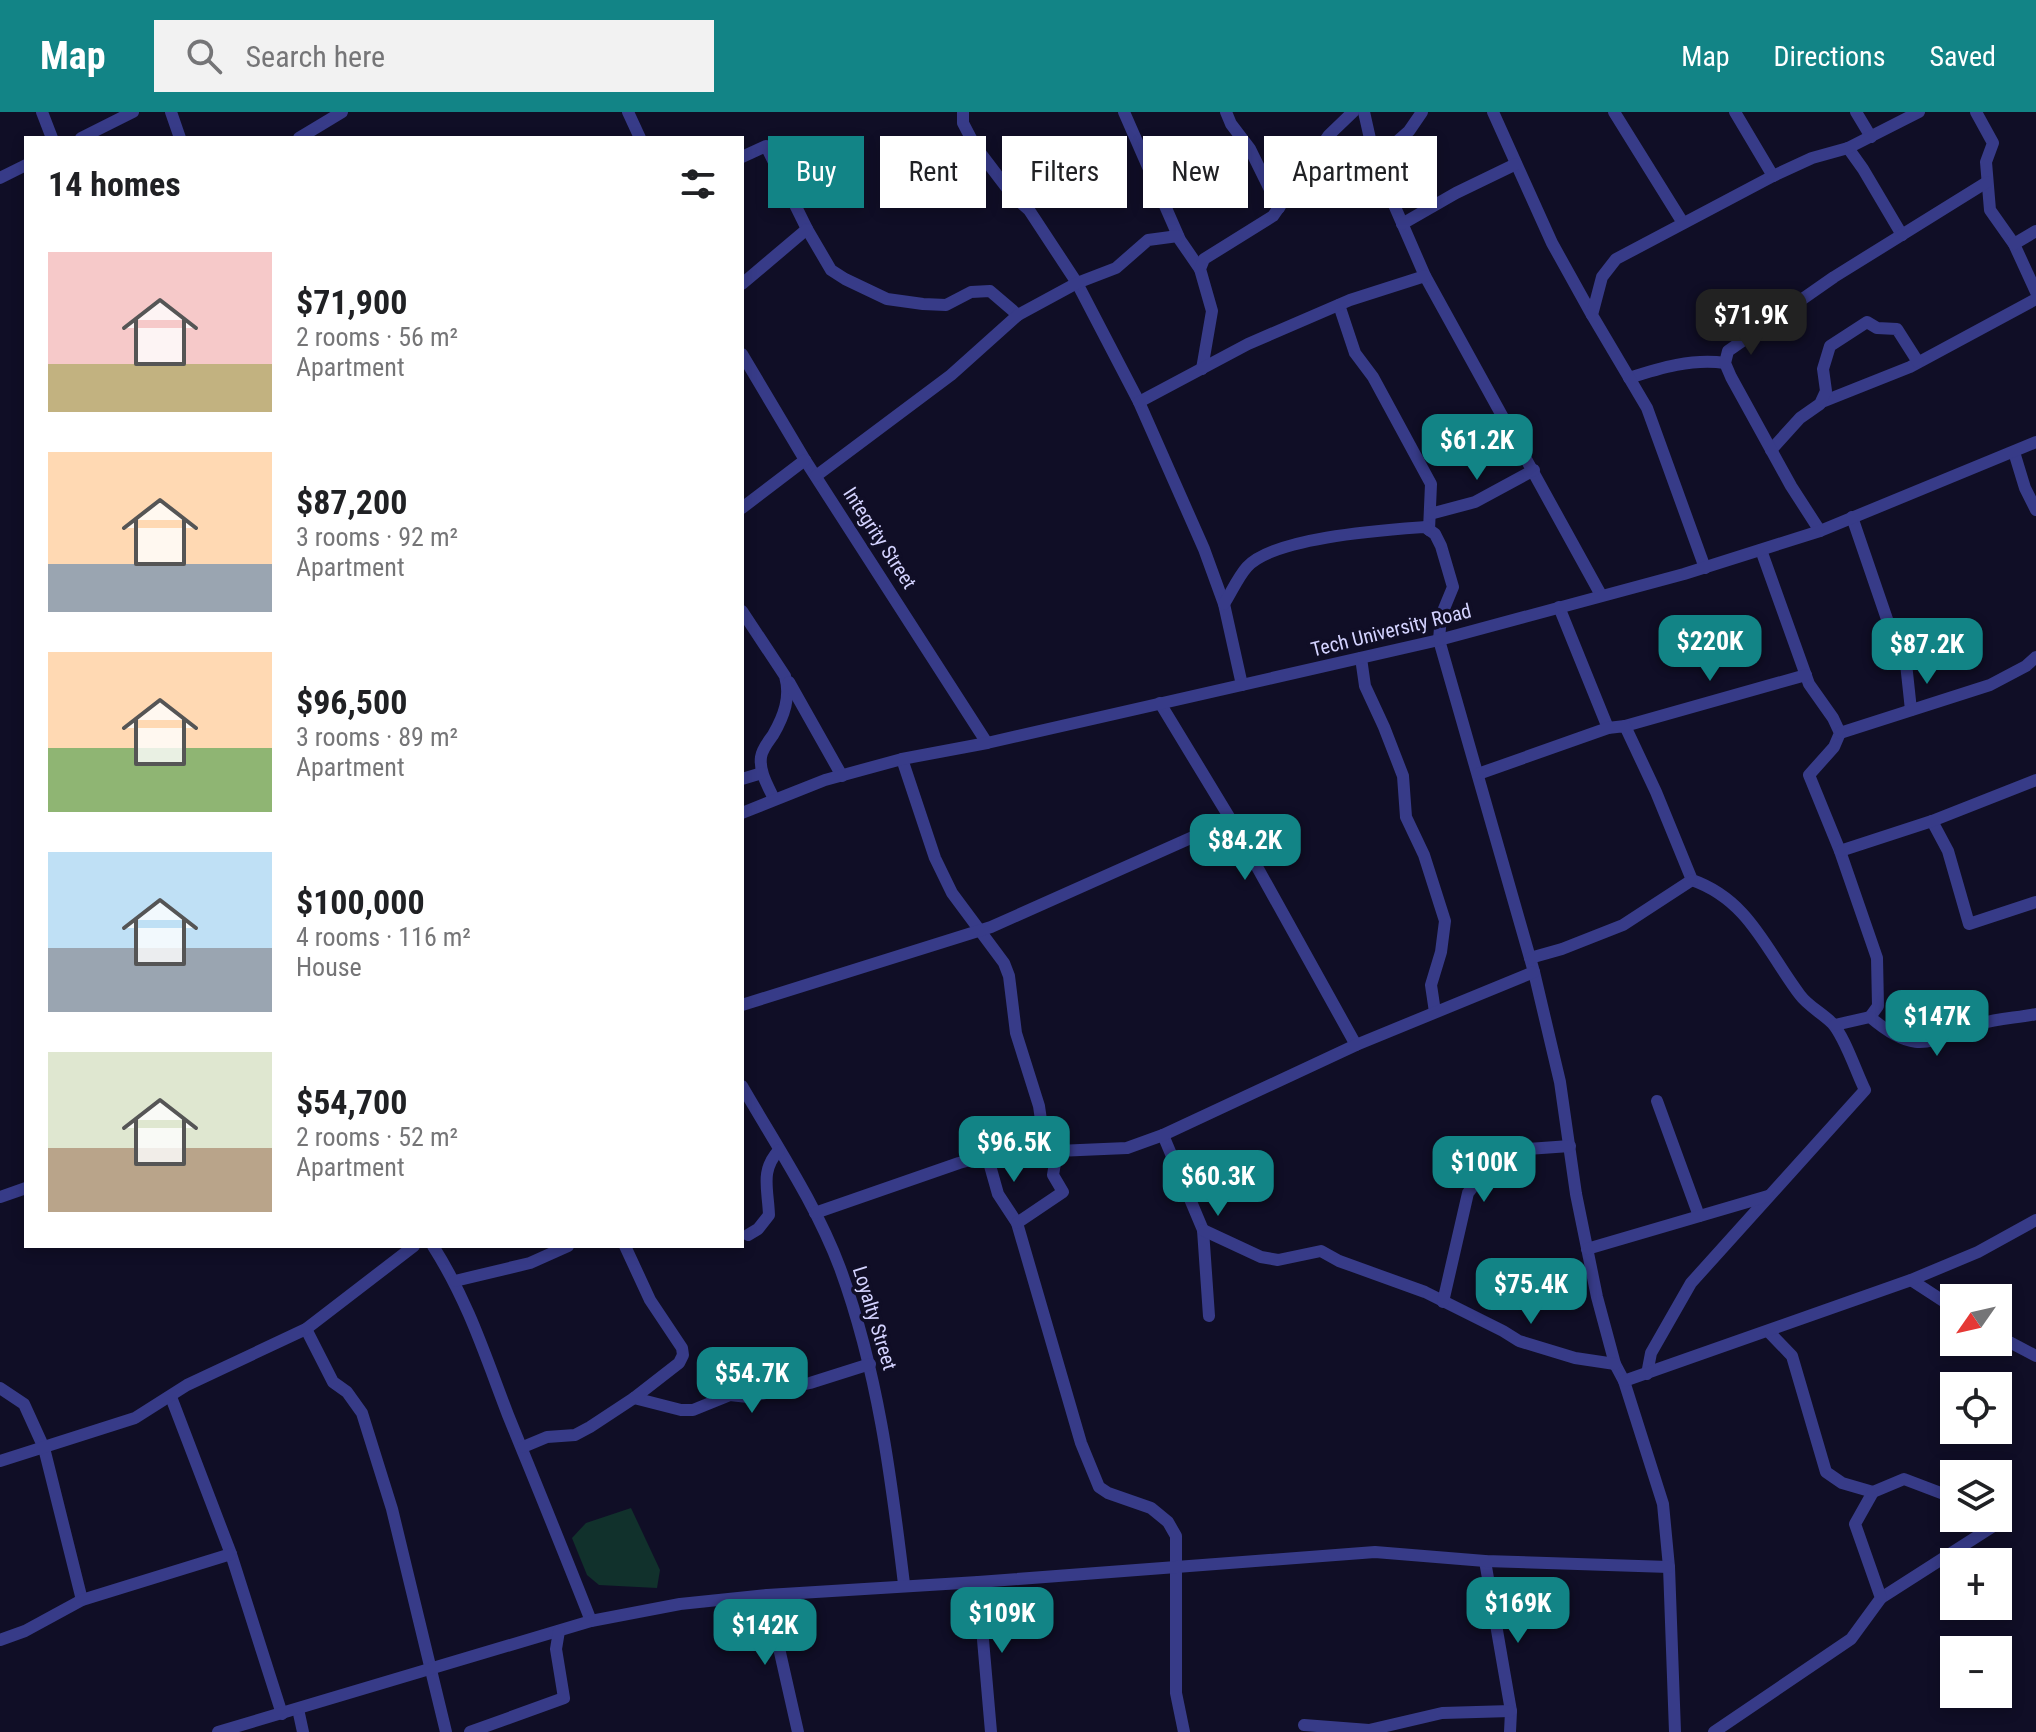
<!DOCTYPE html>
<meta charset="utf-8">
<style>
:root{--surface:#fff;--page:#f2f2f2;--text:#202124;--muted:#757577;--accent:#128486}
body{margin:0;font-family:"Roboto Condensed",sans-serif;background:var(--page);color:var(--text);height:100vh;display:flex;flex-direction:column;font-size:30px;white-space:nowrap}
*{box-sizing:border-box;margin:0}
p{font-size:26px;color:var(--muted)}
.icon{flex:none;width:44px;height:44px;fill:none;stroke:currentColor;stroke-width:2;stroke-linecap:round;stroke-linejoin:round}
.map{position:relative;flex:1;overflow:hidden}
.sheet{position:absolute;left:24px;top:24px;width:720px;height:1112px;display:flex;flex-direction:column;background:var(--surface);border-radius:0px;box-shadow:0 4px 12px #0003}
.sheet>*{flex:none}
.banner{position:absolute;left:768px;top:24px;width:760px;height:72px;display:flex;gap:16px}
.needle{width:52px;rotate:236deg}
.controls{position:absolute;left:1940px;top:1172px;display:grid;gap:16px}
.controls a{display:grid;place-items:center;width:72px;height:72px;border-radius:0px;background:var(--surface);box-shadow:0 4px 12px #0003;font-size:40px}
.price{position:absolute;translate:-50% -68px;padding:0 18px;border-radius:16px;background:var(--accent);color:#fff;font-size:26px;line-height:52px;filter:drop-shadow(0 2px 4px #0008)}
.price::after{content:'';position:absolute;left:50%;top:48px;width:24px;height:18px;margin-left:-12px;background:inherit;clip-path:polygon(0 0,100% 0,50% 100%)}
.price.on{background:#222;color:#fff}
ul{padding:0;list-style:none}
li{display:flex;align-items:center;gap:24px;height:200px;padding:0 24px}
li span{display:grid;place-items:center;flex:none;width:224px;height:160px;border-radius:0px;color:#555}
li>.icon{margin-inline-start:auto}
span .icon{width:96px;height:96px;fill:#fffc;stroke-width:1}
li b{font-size:34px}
h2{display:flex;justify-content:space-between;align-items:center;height:96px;padding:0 24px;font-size:34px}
.pill{padding:0 28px;border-radius:0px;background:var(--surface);box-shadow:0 4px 12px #0003;font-size:28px;line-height:72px}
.pill.on{background:var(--accent);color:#fff}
header{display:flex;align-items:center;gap:48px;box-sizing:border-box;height:112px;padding:0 40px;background:var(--accent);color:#fff}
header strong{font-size:38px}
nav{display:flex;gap:44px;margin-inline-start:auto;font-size:28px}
.search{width:560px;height:72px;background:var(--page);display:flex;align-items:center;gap:20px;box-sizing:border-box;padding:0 28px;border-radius:0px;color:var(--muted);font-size:30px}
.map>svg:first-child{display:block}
.green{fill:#11312c}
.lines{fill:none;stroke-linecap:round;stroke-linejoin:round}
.minor{stroke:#373b88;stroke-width:12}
.labels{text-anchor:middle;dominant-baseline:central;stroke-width:7;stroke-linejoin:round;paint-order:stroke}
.street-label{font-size:20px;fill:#d4d3ff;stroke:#100e26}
</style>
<header>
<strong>Map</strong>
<div class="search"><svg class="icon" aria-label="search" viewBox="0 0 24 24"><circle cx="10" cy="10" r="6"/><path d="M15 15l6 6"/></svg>Search here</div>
<nav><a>Map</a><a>Directions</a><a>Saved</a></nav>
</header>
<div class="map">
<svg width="2036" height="1620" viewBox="0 0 2036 1620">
<rect width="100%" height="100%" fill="#100e26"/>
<path class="green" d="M631,1396L660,1458L657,1476L599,1473L587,1463L572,1426L586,1411Z"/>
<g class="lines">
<g class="minor">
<path d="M42,0L52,26"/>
<path d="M171,0L180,26"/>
<path d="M628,0L640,26"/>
<path d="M963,0V11L975,34L1013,84L1029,98L1077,171L1139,290L1204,437L1224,492L1242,573"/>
<path d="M1124,0L1180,128L1200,157"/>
<path d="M1226,0L1231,12L1250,37L1279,96"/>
<path d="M1364,0L1375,49L1425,164L1601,483"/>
<path d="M1493,0L1552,131L1592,203"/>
<path d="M1614,0L1683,111"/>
<path d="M1735,0L1773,64"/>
<path d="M1856,0L1871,25"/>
<path d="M1976,0L1993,31L1986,50L1990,98L2014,132L2036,180"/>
<path d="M81,26L133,0"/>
<path d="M299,26L342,0"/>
<path d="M1848,36L1863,57L1902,123"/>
<path d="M742,45L766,34L807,117L831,158L845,167L887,187L923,192L946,193L971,180L990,179L1018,203"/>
<path d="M1375,49L1409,19L1422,0"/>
<path d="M0,66L26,53"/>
<path d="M1402,112L1456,81L1516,52"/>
<path d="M2014,132L2036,119"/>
<path d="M742,172L807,117"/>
<path d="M1339,193L1355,241L1373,265L1431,372L1429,418"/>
<path d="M742,242L805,348L987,631"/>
<path d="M1202,257L1212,199L1200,157L1204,147L1273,104L1329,23L1353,0"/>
<path d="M1629,266C1660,256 1693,246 1725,251"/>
<path d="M1139,290L1248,232L1350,188L1425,164"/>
<path d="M1822,290L1910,255L2036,187"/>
<path d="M1771,338L1800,306L1820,292L1826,279L1823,257L1830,234L1867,210L1877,216L1897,217L1918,250"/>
<path d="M2014,340L2025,376L2036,398"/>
<path d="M816,364L951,263L1018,203L1077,171L1116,156L1148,128L1178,124"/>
<path d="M742,396L805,348"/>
<path d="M1430,402L1475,390L1534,358"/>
<path d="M1852,405L1889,513L1905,542L1911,598"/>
<path d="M1820,419L1791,374L1731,265L1725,251L1728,239L1834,165L1987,70"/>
<path d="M1761,438L1809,572L1833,606L1840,621L1834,635L1809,663L1840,739L1877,846L1878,894L1870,905"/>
<path d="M1705,456L1647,296L1592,203L1602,165L1616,147L1773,64L1812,46L1848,36L1919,0"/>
<path d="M1224,492C1231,481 1238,465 1247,455C1274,425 1385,418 1425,415L1435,422L1441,434L1453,475L1441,504L1439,528L1534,860L1560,970L1576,1082L1597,1185L1615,1252L1624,1269L1663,1392L1669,1455L1675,1620"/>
<path d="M1559,495L1608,616"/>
<path d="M742,499L785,564C791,585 784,604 773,623C768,630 762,637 761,645C759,660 768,674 774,687"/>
<path d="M1361,546L1365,574L1384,615L1403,664L1406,705L1424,743L1445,809L1441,840L1431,873L1435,900"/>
<path d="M789,570L842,664"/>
<path d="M1160,591L1231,708L1356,933"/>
<path d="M1625,614L1806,563"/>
<path d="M1840,621L1990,573L2026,554L2036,545"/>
<path d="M902,647L935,746L952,781L1004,851L1009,864L1016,921L1039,994L1045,1036"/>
<path d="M1478,662L1608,616L1625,614L1656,680L1692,768C1749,788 1766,838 1800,883C1808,894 1822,901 1832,911C1845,925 1856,960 1865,978L1691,1171L1651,1241L1647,1262"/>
<path d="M742,667L762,661"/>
<path d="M742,701L825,668L902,647L987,631L1439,528L1684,462L1820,419L2036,330"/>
<path d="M1932,709L1948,739L1969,812L2036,790"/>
<path d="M1840,739L1932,709L2036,668"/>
<path d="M1530,846L1562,837L1623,813L1692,768"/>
<path d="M742,893L991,815L1231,708"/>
<path d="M1835,913L1870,905C1917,945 1928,929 1980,912C1997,906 2018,906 2036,902"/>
<path d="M742,974C776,1033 816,1092 840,1156C878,1260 891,1364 904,1472"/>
<path d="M1657,989L1699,1104"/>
<path d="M1163,1023L1203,1118L1209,1204"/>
<path d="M987,1043L998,1082L1017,1111L1081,1331L1099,1375L1108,1381L1151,1396L1168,1410L1176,1424V1581L1184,1620"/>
<path d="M0,1085L26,1076"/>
<path d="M815,1101L959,1051L1007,1038L1045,1036L1057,1039L1127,1036L1163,1023L1356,933L1534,860"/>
<path d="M1017,1111L1063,1080L1053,1063L1057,1039"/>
<path d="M1203,1118L1261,1145L1278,1148L1321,1139L1339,1149L1425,1180L1503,1219L1519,1229L1575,1246L1615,1252"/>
<path d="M748,1123L758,1117L769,1103C768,1076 760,1059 779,1038"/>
<path d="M433,1134C468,1189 485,1243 508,1303C536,1372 564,1440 591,1509"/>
<path d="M1587,1137L1768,1084"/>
<path d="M1911,1168L1954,1196"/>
<path d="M455,1169L530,1151L568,1134"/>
<path d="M1443,1190L1468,1081L1500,1039L1570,1034"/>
<path d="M306,1217L333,1270L347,1280L362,1301L392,1397L446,1620"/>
<path d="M1768,1219L1792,1244L1826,1360L1842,1371L1873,1380"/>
<path d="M1998,1224L2036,1244"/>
<path d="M1624,1269L1911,1168L1978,1140L2036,1108"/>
<path d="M0,1276L24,1292L44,1336L82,1488"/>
<path d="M171,1285L231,1442L282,1602"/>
<path d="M634,1286L681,1298H693L730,1283L748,1285L810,1271L870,1252"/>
<path d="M523,1335L547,1325L575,1323L590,1315L634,1286L679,1251L683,1243L682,1236L650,1188L625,1134"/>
<path d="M0,1349L135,1306L187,1273L306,1217L414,1134"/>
<path d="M1485,1449L1511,1599L1510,1620"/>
<path d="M978,1470L991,1620"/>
<path d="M767,1483L798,1620"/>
<path d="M1881,1486L1992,1415L1986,1406"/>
<path d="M0,1528L25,1519L82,1488L231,1442"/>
<path d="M298,1597L303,1620"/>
<path d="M1304,1613L1369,1618L1442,1601L1511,1599"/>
<path d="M218,1620L591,1509L680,1492L767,1483L978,1470L1375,1440L1485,1449L1669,1455"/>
<path d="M470,1620L564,1586L556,1537L559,1519"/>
<path d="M1714,1620L1851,1527L1881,1486L1855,1412L1873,1380L1904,1367L1954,1386"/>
</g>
</g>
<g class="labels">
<g class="street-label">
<text transform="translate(880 426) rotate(57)">Integrity Street</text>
<text transform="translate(1391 518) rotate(-14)">Tech University Road</text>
<text transform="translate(875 1206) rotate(73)">Loyalty Street</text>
</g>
</g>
</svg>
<div class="controls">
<a><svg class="needle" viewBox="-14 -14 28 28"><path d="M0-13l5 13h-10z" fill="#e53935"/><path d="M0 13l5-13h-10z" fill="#757577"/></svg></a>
<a><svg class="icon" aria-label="locate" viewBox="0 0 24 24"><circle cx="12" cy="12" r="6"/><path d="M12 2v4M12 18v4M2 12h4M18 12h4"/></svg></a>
<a><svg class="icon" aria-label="layers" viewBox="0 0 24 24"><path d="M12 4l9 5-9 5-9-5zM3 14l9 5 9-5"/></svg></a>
<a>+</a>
<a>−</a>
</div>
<b class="price on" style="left:1751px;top:245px">$71.9K</b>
<b class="price" style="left:1477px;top:370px">$61.2K</b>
<b class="price" style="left:1710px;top:571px">$220K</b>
<b class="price" style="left:1927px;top:574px">$87.2K</b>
<b class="price" style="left:1245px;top:770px">$84.2K</b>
<b class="price" style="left:1937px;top:946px">$147K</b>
<b class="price" style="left:1014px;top:1072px">$96.5K</b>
<b class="price" style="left:1484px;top:1092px">$100K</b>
<b class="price" style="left:1218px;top:1106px">$60.3K</b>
<b class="price" style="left:1531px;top:1214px">$75.4K</b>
<b class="price" style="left:752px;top:1303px">$54.7K</b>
<b class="price" style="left:1518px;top:1533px">$169K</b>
<b class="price" style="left:1002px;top:1543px">$109K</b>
<b class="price" style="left:765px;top:1555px">$142K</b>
<div class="banner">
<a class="pill on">Buy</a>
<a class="pill">Rent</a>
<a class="pill">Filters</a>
<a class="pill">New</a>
<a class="pill">Apartment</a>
</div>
<section class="sheet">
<h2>14 homes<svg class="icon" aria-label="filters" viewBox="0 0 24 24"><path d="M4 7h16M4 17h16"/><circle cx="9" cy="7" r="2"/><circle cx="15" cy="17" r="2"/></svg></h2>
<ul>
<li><span style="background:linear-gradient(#f6c9c9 70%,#c2b280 0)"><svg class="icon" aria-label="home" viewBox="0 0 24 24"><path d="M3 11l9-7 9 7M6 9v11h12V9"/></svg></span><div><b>$71,900</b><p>2 rooms · 56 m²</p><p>Apartment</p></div></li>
<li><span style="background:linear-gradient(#ffd9b3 70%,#9aa5b1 0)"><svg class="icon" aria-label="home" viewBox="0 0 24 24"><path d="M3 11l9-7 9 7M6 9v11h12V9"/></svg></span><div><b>$87,200</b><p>3 rooms · 92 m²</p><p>Apartment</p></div></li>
<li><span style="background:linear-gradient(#ffd9b3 60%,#8fb573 0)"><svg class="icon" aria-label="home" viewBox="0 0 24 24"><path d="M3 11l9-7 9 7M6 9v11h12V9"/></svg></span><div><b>$96,500</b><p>3 rooms · 89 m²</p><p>Apartment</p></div></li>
<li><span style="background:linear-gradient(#bfe0f5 60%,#9aa5b1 0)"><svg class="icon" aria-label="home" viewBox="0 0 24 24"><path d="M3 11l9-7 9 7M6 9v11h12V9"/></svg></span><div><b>$100,000</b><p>4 rooms · 116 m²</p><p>House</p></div></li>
<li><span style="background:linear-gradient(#dfe7d0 60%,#b9a48a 0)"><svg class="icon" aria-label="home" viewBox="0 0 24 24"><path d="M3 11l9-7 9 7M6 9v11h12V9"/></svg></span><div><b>$54,700</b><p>2 rooms · 52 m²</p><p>Apartment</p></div></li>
</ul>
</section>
</div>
